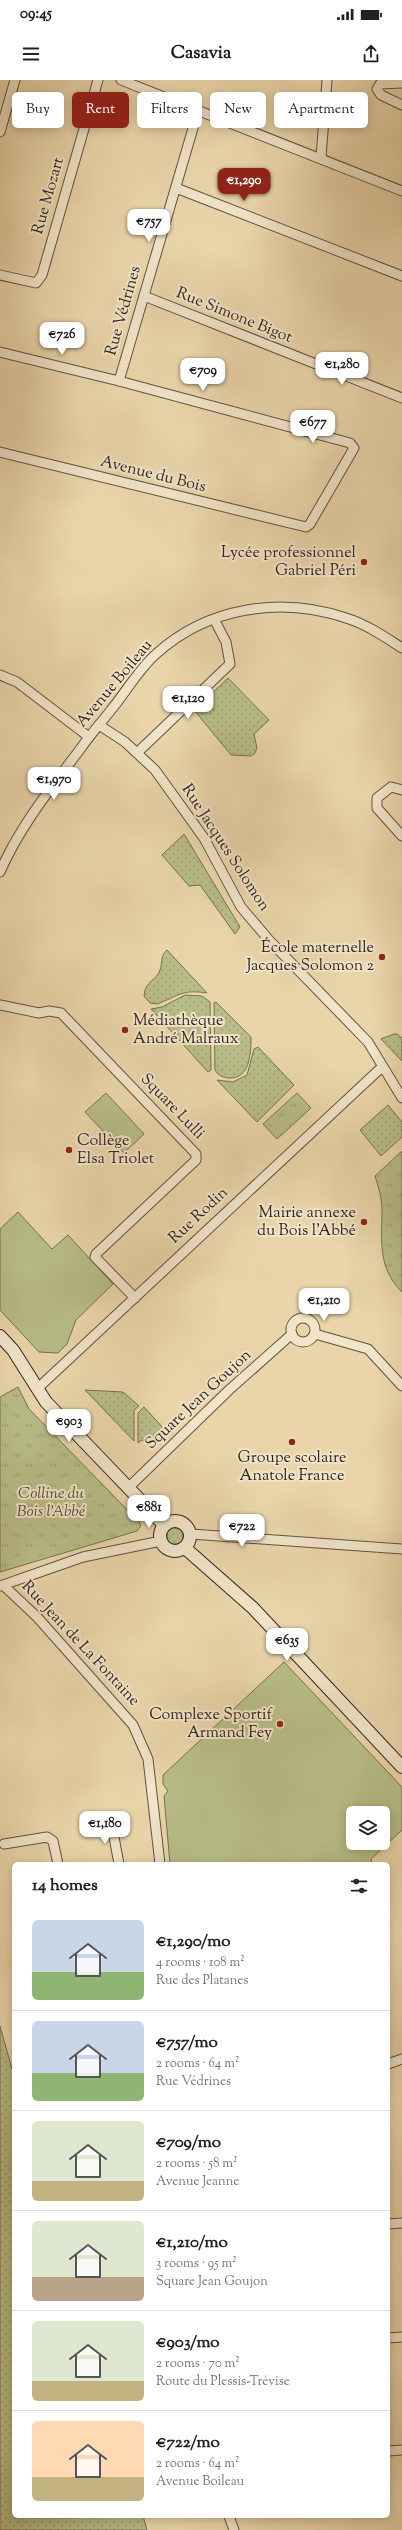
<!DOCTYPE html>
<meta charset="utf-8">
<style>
:root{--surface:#fff;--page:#f2f2f2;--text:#222;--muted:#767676;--line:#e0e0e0;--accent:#8f2418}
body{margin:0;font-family:"Sorts Mill Goudy",serif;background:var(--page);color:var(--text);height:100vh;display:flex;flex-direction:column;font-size:15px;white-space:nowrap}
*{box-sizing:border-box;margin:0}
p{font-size:13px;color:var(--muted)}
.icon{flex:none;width:22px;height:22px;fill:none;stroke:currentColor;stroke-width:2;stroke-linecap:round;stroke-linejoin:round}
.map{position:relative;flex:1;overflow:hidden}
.sheet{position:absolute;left:12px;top:1782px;width:378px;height:656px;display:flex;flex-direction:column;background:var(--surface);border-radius:6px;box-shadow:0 2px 10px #0003}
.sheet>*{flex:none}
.top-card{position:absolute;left:12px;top:12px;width:378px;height:36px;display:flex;gap:8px}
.fabs{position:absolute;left:346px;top:1726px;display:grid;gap:8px}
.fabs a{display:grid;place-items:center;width:44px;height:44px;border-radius:6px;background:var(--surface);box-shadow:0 2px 10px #0003;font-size:20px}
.price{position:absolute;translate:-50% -34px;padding:0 9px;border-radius:8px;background:#fff;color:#222;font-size:13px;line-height:26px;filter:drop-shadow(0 1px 2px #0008)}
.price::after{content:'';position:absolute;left:50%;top:24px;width:12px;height:9px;margin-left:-6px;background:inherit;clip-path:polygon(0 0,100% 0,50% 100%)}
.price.current{background:var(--accent);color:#fff}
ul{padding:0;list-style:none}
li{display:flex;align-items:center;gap:12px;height:100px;padding:0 20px}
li+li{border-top:1px solid var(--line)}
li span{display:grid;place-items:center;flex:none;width:112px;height:80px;border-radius:6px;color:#555}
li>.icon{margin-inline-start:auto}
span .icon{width:48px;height:48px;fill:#fffc;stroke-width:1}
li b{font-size:17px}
h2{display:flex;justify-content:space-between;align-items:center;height:48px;padding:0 20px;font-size:17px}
.pill{padding:0 14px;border-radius:6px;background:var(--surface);box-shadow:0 2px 10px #0003;font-size:14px;line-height:36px}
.pill.current{background:var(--accent);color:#fff}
.status{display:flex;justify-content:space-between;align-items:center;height:28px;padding:0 20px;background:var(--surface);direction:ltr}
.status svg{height:11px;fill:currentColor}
header{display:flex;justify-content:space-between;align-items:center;height:52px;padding:0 20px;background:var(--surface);font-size:18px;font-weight:800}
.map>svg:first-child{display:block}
.grass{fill:url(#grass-dots);stroke:#757154}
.park{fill:url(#park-tufts);stroke:#757154}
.pitch{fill:#b8bd87;stroke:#757154;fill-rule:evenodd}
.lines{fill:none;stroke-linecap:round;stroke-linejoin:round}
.street-casing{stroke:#605142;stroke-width:11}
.secondary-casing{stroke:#322520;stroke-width:14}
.street{stroke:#f1e4c8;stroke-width:9}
.secondary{stroke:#f1e4c8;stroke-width:12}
.poi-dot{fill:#8f2418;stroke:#f1e4c8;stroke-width:1.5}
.labels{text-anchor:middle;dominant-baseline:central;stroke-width:4;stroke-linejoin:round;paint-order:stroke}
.street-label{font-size:16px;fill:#322520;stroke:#f1e4c8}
.poi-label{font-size:16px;fill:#322520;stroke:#f1e4c8;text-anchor:end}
.park-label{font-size:16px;font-style:italic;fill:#544b3a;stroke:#f1e4c8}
</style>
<div class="status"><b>09:45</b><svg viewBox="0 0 49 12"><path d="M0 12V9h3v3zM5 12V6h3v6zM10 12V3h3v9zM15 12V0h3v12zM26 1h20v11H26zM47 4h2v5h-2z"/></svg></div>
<header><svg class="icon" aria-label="menu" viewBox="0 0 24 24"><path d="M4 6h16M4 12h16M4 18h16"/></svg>Casavia<svg class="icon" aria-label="share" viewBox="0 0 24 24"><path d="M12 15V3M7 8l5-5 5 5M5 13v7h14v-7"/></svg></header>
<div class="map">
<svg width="402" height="2450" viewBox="0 0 402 2450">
<defs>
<pattern id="grass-dots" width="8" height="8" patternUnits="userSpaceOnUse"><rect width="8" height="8" fill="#b8bd87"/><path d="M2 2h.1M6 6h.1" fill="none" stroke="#9fa274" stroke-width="1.8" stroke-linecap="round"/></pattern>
<pattern id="park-tufts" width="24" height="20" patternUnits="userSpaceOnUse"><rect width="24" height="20" fill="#b8bd87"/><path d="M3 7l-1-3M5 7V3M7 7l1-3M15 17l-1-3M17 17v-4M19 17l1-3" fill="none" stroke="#9fa274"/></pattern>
</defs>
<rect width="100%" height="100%" fill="#ead5aa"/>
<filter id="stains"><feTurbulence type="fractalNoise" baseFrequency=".005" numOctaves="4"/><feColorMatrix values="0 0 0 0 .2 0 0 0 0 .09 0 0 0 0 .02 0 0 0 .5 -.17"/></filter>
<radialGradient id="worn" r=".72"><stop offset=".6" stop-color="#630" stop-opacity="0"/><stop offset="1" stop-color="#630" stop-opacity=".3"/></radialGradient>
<g class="grass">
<path d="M228,598L269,640L254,654L257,668L255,673L251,676L231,675L194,630Z"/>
<path d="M184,754L240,847L235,854L200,805L189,806L162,775Z"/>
<path d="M167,870L207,913C181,909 179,916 157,924L150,923L144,916C145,900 157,901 160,890C163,882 160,876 167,870Z"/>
<path d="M185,915L202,916L210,922L211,990L208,992L151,929L162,927Z"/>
<path d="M216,922L251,957C251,973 250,1000 228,998C222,997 218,995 215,990L214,923Z"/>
<path d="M394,954H397L402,958V981L381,959Z"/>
<path d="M258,967L294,1005L257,1042L217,1000L233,1002L247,995L254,969Z"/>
<path d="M388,1025L402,1042V1057L381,1076L360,1050Z"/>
<path d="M85,1310L123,1312L139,1326L134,1330V1361Z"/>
<path d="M144,1327L165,1350L150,1365L142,1360L138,1363V1333Z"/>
<circle cx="175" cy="1456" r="8"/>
<path d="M0,1946L14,1996V2436H143L147,2450H0Z"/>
</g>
<g class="park">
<path d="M297,1013L311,1028L277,1059L263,1044Z"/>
<path d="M402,1071V1212C377,1187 382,1161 382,1129C382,1118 378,1106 375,1096Z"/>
<path d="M18,1307L29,1329L139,1442L141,1446L137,1451L0,1492V1317Z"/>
</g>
<g class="pitch">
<path d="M106,1013L144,1054L124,1073L85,1032Z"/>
<path d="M18,1132L52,1169L68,1155L113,1204L76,1240L67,1264L58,1273L39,1272L0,1230V1149Z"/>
<path d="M284,1582L402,1707V1750L371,1779L372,1784H170L164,1716L168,1711L163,1704V1695ZM353,1733H383V1763H353Z"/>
</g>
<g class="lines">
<g class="street-casing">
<g id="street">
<path d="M121,0L402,111"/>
<path d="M402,3L380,4L377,9L381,15L402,25"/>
<path d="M0,52L15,0"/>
<path d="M321,77L327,0"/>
<path d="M176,108L402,196"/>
<path d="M0,195L36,203L42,195L98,0"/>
<path d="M144,216L402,318"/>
<path d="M0,272L119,301L350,363L354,368L310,444L306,447L0,372"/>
<path d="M119,301L198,31"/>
<path d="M0,595L17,602L89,657"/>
<path d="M99,645L125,662L155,690L204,758L241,827L269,860L368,962L402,1018"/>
<path d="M138,672L230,584L226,562L214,539"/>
<path d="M402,710L391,707L377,718V728L402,756"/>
<path d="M0,792C20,746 51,708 81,668C90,655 101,643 111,630C126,612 138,590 156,574C208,527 281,516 346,538C366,544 385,557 402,568"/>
<path d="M0,925L39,933L49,931L61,933L196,1074V1080L96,1174L95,1177L135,1218"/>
<circle cx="303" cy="1250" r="12"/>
<path d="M315,1254L368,1269L402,1306"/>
<path d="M38,1308L382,987"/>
<path d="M128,1408L229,1310L292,1254"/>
<path d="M191,1454L402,1469"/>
<path d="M0,1506L83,1477L161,1461"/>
<path d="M4,1506L37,1537L133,1645L148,1679L160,1784"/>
<path d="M111,1741L119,1784"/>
<path d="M4,1764L47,1757L53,1761L58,1784"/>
<path d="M388,1984L402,1979"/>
<path d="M388,2144L402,2143"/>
<path d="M388,2258L402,2257"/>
<path d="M388,2371L402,2370"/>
<path d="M229,2436L234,2450"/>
</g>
</g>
<g class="secondary-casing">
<g id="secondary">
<path d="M0,1256L13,1270L46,1322L164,1445"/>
<circle cx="175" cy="1456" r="15"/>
<path d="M185,1468L253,1528L402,1687"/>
</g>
</g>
<use href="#street" class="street"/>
<use href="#secondary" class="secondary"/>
</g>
<g class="poi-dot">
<circle cx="364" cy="482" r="4"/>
<circle cx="382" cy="877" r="4"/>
<circle cx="125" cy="950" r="4"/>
<circle cx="69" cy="1070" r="4"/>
<circle cx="364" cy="1142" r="4"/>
<circle cx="292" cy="1362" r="4"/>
<circle cx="280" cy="1644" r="4"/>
</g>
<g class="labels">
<g class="street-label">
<text transform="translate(49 116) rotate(-74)">Rue Mozart</text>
<text transform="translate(124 231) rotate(-74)">Rue Védrines</text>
<text transform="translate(234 236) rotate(22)">Rue Simone Bigot</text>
<text transform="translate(153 395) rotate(14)">Avenue du Bois</text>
<text transform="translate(115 604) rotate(-50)">Avenue Boileau</text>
<text transform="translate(225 768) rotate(57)">Rue Jacques Solomon</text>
<text transform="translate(172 1027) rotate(46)">Square Lulli</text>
<text transform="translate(199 1136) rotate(-43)">Rue Rodin</text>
<text transform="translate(199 1320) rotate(-43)">Square Jean Goujon</text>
<text transform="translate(80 1564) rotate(47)">Rue Jean de La Fontaine</text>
</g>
<g class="poi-label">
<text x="356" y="473">Lycée professionnel<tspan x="356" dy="18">Gabriel Péri</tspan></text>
<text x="374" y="868">École maternelle<tspan x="374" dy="18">Jacques Solomon 2</tspan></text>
<text x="133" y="941" text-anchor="start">Médiathèque<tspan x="133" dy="18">André Malraux</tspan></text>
<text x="77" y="1061" text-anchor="start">Collège<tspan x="77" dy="18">Elsa Triolet</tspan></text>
<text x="356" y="1133">Mairie annexe<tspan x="356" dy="18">du Bois l'Abbé</tspan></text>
<text x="292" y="1378" text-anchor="middle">Groupe scolaire<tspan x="292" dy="18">Anatole France</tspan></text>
<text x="272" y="1635">Complexe Sportif<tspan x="272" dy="18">Armand Fey</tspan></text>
</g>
<g class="park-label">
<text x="51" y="1414">Colline du<tspan x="51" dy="18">Bois l'Abbé</tspan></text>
</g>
</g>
<rect width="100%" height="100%" filter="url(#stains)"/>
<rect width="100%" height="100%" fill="url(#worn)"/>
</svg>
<div class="fabs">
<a><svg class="icon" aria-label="layers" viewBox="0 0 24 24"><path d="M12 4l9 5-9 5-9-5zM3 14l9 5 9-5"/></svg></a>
</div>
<b class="price current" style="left:244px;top:122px">€1,290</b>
<b class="price" style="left:149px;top:163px">€757</b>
<b class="price" style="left:62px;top:276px">€726</b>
<b class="price" style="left:342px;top:306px">€1,280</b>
<b class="price" style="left:203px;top:312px">€709</b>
<b class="price" style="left:313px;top:364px">€677</b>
<b class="price" style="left:188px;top:640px">€1,120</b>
<b class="price" style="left:54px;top:721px">€1,970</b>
<b class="price" style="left:324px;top:1242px">€1,210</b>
<b class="price" style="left:69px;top:1363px">€903</b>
<b class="price" style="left:149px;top:1449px">€881</b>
<b class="price" style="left:242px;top:1468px">€722</b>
<b class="price" style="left:287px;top:1582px">€635</b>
<b class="price" style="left:105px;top:1765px">€1,180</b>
<div class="top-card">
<a class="pill">Buy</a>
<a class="pill current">Rent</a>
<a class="pill">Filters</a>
<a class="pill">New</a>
<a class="pill">Apartment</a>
</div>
<section class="sheet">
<h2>14 homes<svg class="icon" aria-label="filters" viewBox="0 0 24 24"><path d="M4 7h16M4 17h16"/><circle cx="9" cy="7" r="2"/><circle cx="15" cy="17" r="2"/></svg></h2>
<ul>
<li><span style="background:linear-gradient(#c9d6e8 65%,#8fb573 0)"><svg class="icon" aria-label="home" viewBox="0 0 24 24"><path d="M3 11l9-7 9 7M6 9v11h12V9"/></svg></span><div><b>€1,290/mo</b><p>4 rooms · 108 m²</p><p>Rue des Platanes</p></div></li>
<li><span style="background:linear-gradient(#c9d6e8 65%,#8fb573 0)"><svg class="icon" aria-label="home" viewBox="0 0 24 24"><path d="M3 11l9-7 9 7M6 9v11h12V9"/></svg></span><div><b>€757/mo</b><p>2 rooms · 64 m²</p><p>Rue Védrines</p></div></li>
<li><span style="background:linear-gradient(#dfe7d0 75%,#c2b280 0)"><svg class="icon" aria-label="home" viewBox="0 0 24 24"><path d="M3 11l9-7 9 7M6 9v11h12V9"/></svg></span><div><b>€709/mo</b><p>2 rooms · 58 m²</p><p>Avenue Jeanne</p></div></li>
<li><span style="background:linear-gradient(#dfe7d0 70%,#b9a48a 0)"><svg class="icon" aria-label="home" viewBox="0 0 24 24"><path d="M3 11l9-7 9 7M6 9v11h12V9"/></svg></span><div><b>€1,210/mo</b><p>3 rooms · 95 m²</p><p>Square Jean Goujon</p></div></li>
<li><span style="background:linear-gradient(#dfe7d0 75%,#c2b280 0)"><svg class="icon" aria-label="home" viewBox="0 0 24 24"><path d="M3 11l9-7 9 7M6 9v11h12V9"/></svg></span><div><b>€903/mo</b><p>2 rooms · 70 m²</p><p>Route du Plessis-Trévise</p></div></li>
<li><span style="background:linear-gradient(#ffd9b3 70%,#c2b280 0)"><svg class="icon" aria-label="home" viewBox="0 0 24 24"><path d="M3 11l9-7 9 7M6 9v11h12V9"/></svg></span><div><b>€722/mo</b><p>2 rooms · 64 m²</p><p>Avenue Boileau</p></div></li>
</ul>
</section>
</div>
